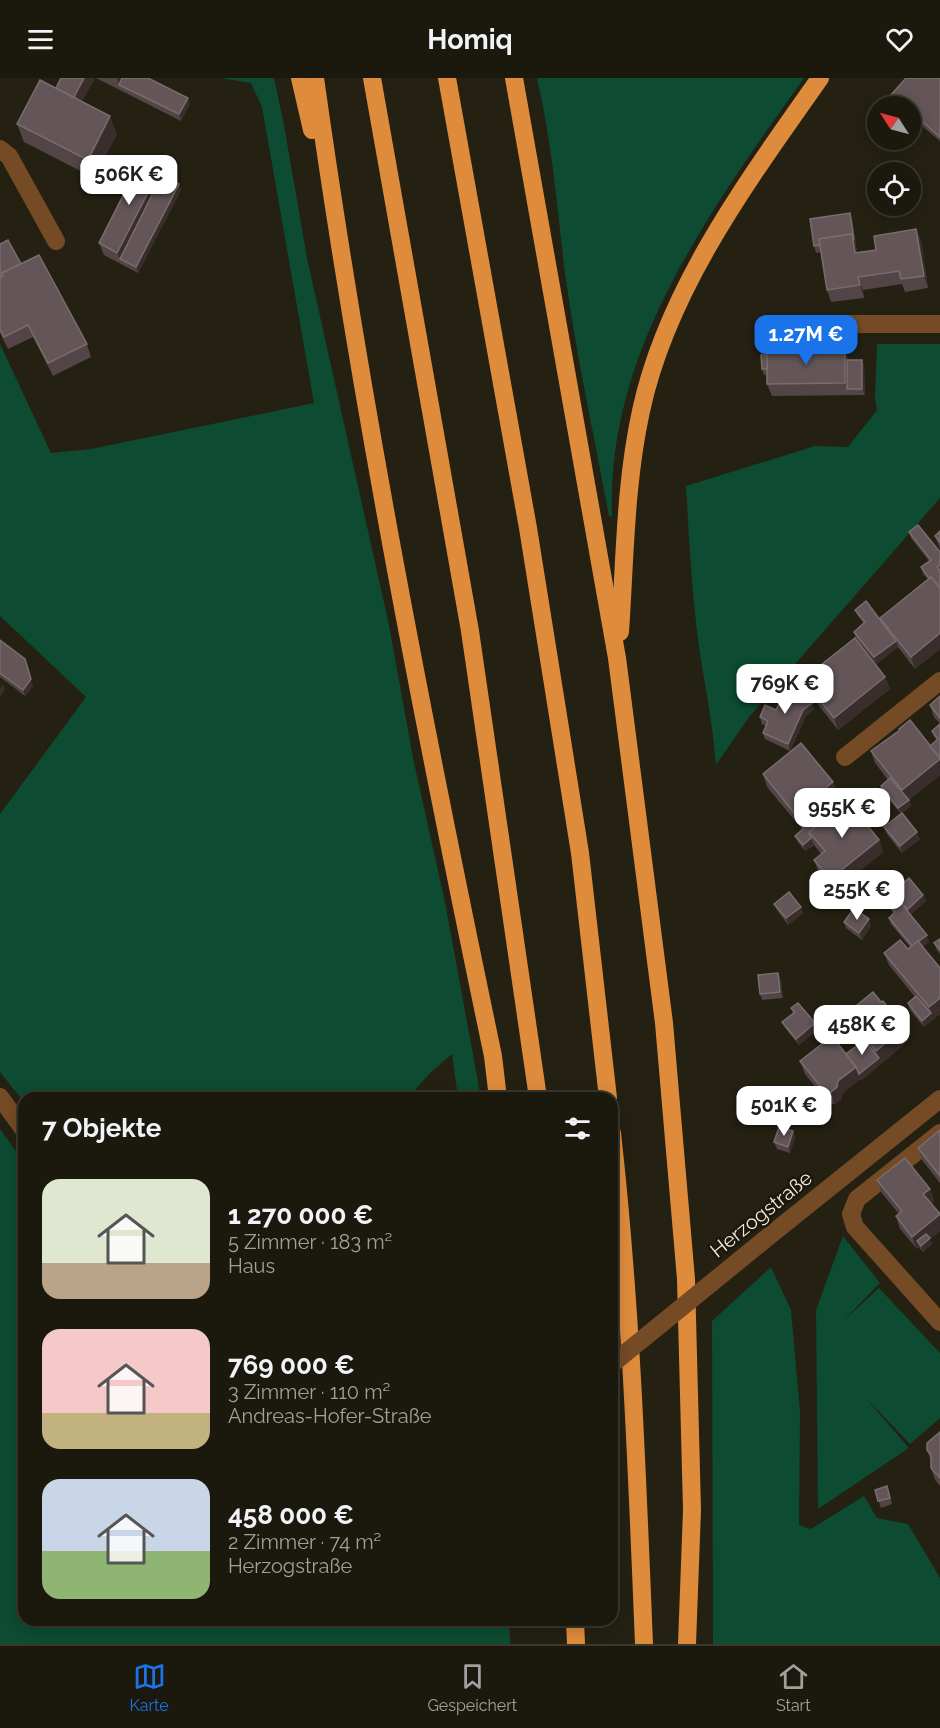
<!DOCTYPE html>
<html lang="de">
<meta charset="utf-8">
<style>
:root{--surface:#1b180e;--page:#28251c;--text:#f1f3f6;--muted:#a0a09e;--line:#39372e;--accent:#1a73e8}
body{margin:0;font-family:Raleway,sans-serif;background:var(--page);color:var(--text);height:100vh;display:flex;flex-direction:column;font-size:22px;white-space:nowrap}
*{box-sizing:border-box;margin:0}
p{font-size:20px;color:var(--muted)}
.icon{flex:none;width:33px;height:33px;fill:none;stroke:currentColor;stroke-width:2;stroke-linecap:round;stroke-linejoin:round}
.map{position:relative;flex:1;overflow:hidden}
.details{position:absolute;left:18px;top:1014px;width:600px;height:534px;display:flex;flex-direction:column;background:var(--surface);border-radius:18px;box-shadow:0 3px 15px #0003,0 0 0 2px var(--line)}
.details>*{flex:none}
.needle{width:39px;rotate:306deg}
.fabs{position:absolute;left:867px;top:18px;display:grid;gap:12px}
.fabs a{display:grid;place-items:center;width:54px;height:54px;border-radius:50%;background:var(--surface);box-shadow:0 3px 15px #0003,0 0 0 2px var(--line);font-size:30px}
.price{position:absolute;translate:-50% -51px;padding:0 14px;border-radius:12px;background:#fff;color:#222;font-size:20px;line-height:39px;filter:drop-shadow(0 2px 3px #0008)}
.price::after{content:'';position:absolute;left:50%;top:36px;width:18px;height:14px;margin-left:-9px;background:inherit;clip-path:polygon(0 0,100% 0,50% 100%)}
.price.selected{background:var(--accent);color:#fff}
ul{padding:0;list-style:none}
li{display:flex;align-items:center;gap:18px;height:150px;padding:0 24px}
li span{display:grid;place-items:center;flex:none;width:168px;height:120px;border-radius:18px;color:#555}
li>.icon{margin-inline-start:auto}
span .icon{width:72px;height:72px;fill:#fffc;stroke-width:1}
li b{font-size:26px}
h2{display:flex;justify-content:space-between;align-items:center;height:72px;padding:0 24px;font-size:26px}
header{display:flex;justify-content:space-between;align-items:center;height:78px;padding:0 24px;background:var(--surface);font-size:27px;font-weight:700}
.menu{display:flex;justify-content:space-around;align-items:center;height:84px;border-top:2px solid var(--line);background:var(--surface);font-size:16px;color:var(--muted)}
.menu a{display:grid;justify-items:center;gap:3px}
.menu .selected{color:var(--accent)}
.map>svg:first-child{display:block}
.green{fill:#0d4b32}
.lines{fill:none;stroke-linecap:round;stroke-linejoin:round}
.minor{stroke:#754b26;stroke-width:18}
.highway{stroke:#de8b3c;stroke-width:18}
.minor-bridge{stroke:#754b26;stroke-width:18}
.wall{fill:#534448}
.shaded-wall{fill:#392e2b}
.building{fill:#635558;stroke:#796d6e;stroke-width:1.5}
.labels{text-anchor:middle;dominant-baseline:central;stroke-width:5;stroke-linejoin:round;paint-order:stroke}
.street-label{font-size:20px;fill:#edeae1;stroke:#1b1709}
</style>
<header><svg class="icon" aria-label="menu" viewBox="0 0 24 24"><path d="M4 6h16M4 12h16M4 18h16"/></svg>Homiq<svg class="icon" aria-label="heart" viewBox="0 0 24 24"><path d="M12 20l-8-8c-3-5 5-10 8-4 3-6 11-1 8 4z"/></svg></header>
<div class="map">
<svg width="940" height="1566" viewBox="0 0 940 1566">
<rect width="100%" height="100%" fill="#242012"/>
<g class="green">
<path d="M220,0H274L284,47L307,180L389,547L413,680L445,824L481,1020H458L452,976L430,995L408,1020H24V1024L0,994V736L86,619L0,538V266L51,375L91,371L314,325L262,29L251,5Z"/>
<path d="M537,0H804C713,129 606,271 612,438H609C594,357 576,276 565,195C557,129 552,64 537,0Z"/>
<path d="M877,266H940V420L749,639L716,687C713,647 705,608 699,569C692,515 689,462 686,408L815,368L848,369L877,332L875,319Z"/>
<path d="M0,1051L24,1084V1542H509L510,1566H0Z"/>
<path d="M843,1158L880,1205L842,1244L879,1210L940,1275V1340L910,1366L865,1319L909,1370L818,1431L816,1232Z"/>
<path d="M771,1189L791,1232L800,1334L799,1447L811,1451L864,1418L877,1440L908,1446L940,1500V1566H713L712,1243Z"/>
</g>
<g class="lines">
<g class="minor">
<path d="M0,71L9,78L56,163"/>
<path d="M798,246H940"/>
<path d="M845,679L940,603"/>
<path d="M0,1019L24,1052"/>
<path d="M940,1055L857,1121L851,1136L855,1149L940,1244"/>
<path d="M763,1163L940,1021"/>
</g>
<g class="highway">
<path d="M300,0L312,52"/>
<path d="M315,0C361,328 425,654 493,978L498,1020"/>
<path d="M372,0L470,553L538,1020"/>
<path d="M447,0L528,450L580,775L608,1020"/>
<path d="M514,0L617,580L664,945L686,1201L692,1432L687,1566"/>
<path d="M620,554C625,481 625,406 641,333C667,211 749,101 820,0"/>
<path d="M612,1055C631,1225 637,1395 644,1566"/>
<path d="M575,1542L576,1566"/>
</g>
<path class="minor-bridge" d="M612,1286L763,1163"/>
</g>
<g class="wall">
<path d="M96,0H148L190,26L181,43Z"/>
<path d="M940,0V63L910,38V28H900L894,23L891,17Z"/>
<path d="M83,24L117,56L94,100L24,64L17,46Z"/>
<path d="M162,97L181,112L138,195L104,177L99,165Z"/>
<path d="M850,135L852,142L857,174L876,172L916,151L921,163L928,210L905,214L902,206L863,212L864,220L831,224L827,212L821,174L816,175L814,168Z"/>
<path d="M0,166L21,186L87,266L91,279L53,298L33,259L8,271L0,255Z"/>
<path d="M849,282H862L864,288L865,317L772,318L767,306V297H764L762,291Z"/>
<path d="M940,453V471L935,458Z"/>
<path d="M909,454L940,474V571L915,591L898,569L877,586L856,560L854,554L864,546L858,538L855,532L881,544L880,540L928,501L923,496L921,489L929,483L911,460Z"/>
<path d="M0,562L33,608L25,618L0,599Z"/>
<path d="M885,599L890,611L838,652L808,614L803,601Z"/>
<path d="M940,618V697L909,722L911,728L902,735L920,761L902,775L887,756L884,749L901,736L883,714L881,708L888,702L875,685L871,673L930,668L937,662L934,659L932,653L940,646L934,639L930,627Z"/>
<path d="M812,625L814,631L806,638L790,673L765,661L763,655L766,648L762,646L760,639L776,632Z"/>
<path d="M763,696L833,704L837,716L820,730L827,740L879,762L883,774L834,814L819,795L814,782L821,776L814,767L805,773L798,764L795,758L802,751L767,709Z"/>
<path d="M893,814L923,817L926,823L910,837L929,864L923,868L940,936L924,949L910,932L908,925L915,919L889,887L884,875L908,871L910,869L891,846L889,840L894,835L891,832L889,825L895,820Z"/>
<path d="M774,826L803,835L788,847L777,832Z"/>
<path d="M844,844L871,848L862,862L846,850Z"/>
<path d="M940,861V876L937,872L934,865Z"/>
<path d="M778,895L781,902L783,920L762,922L760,916Z"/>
<path d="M857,927L909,962L862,1002L860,1000L842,1016V1021L835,1026H829L805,996L800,983L846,976L862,963L859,959L854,946L862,940Z"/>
<path d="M791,930L817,952L799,967L785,950L782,944L793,936Z"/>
<path d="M940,1052V1105L922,1082L918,1070Z"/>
<path d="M793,1053L795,1060L790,1075L777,1071L774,1064Z"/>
<path d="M877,1102L930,1111L934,1123L931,1126L940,1136V1153L930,1161L932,1166L923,1174L919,1169L917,1171L900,1151L896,1138L899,1136L881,1114Z"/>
<path d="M940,1354V1408L935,1402L931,1390V1383L927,1372Z"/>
<path d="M875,1412L889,1414L892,1426L881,1430Z"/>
</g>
<g class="shaded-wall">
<path d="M84,0H95L80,28L74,19Z"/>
<path d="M117,0H128L119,7Z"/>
<path d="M188,20L190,26L181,43L179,36Z"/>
<path d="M110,38L117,56L94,100L88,82Z"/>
<path d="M160,91L164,104L120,181L117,175Z"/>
<path d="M179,106L181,112L138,195L136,189Z"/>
<path d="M850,135L852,142L859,187L855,175Z"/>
<path d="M916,151L921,163L928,210L924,198Z"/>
<path d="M858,199L863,212L864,220L860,207Z"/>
<path d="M845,270L849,282L847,311L845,305Z"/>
<path d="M862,282L864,288L865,317L862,311Z"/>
<path d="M940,555V571L915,591L911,579Z"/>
<path d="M896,563L898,569L877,586L874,579Z"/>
<path d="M25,581L33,608L25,618L23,612Z"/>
<path d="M885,599L890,611L838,652L834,640Z"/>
<path d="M3,606L5,612L0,619V610Z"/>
<path d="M812,625L814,631L806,638L790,673L788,666L803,632Z"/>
<path d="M940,681V697L909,722L911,728L901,736L898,730L907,724L902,712Z"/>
<path d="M833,704L837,716L801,746L797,741L799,747L794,735Z"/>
<path d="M917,754L920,761L902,775L900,768Z"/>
<path d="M811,760L814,766L805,773L803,767Z"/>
<path d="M879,762L883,774L834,814L830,801Z"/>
<path d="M923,817L926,823L910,837L908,831Z"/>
<path d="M801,829L803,835L788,847L786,840Z"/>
<path d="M869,841L871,848L862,862L859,855Z"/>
<path d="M927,857L929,864L915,875L912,868Z"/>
<path d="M778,895L781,902L783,920L780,914Z"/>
<path d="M940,920V936L924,949L922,943L931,935L929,929Z"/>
<path d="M815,945L817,952L799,967L796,961Z"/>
<path d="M904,950L909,962L862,1002L859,996L878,980L876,973Z"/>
<path d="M856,989L861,1001L842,1016V1021L835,1026L831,1014L838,1003Z"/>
<path d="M793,1053L795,1060L790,1075L788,1069Z"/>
<path d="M930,1111L934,1123L927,1129L923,1116Z"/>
<path d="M940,1137V1153L930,1161L932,1166L923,1174L921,1168L917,1163L919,1169L917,1171L912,1159Z"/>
</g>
<g class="building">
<path d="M61,0H84L74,19L77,21L56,10Z"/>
<path d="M122,0H148L188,20L179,36L119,7Z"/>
<path d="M906,0H940V59L910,33V28H905L891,17Z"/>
<path d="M40,2L110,38L88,82L17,46Z"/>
<path d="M141,82L160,91L117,175L99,165Z"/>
<path d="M162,97L179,106L136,189L120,181Z"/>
<path d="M850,135L854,162L852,156L819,161L820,167L814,168L810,141Z"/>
<path d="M916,151L924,198L901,201L899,193L858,199L860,207L827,212L819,161L852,156L855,175L876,172L874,158Z"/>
<path d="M8,162L21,186L2,195L3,198L0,199V166Z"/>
<path d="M39,177L87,266L48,285L28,247L4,259L0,251V199L3,198L2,195Z"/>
<path d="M845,270V305L767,306V271Z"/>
<path d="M761,277H767V291H762Z"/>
<rect x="847" y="282" width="15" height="29"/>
<path d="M918,447L940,474V487L937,489L940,493V510L931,499L929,500L921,489L931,482L909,454Z"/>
<path d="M940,453V464L935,458Z"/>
<path d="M931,499L940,510V555L911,579L880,540Z"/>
<path d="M866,523L896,563L874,579L854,554L865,544L855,532Z"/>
<path d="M855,560L885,599L834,640L803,601Z"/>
<path d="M0,562L25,581L31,601L23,612L0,595Z"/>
<path d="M798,607L812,625L803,632L788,666L763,655L768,643L760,639L765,627L776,632L781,621Z"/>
<path d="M940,618V640L930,627Z"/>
<path d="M910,642L940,680V681L902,712L871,673L900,652L899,651Z"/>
<path d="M940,646V680L930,668L938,661L932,653Z"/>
<path d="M801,665L833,704L794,735L763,696Z"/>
<path d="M890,700L909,722L898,730L881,708Z"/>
<path d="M848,723L879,762L830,801L814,782L825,773L809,754Z"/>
<path d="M817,725L827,740L809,754L811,760L803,767L795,758L804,750L797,741Z"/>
<path d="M902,735L917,754L900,768L884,749Z"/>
<path d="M909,800L923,817L908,831L900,824L927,857L912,868L889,840L895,834L889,825L897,819L893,814Z"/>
<path d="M789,814L801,829L786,840L774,826Z"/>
<path d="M854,830L869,841L859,855L844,844Z"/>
<path d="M940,861V872L934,865Z"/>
<path d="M900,862L908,871L918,863L940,890V920L929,929L884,875Z"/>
<path d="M778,895L780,914L760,916L758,897Z"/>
<path d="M873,914L881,924L883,923L904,950L876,973L854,946L866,937L857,927Z"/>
<path d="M916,918L931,935L922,943L908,925Z"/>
<path d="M798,925L815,945L796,961L782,944L795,934L791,930Z"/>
<path d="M832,958L856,989L838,1003L837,1009L831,1014L824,1013L800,983Z"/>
<path d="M864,962L879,980L859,996L856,989L846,976Z"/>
<path d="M779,1049L793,1053L788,1069L774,1064Z"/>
<path d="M940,1052V1098L918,1070Z"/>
<path d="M905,1080L930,1111L923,1116L940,1136L912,1159L896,1138L902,1133L877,1102Z"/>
<path d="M926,1156L930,1160L921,1168L917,1163Z"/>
<path d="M940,1354V1400L931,1390V1377L927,1372V1365Z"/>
<path d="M887,1408L890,1420L878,1423L875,1412Z"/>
</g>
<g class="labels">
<g class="street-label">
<text transform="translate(761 1136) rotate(-39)">Herzogstraße</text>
</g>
</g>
</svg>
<div class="fabs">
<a><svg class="needle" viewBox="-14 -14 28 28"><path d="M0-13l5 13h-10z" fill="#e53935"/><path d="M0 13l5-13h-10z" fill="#a0a09e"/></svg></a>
<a><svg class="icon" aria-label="locate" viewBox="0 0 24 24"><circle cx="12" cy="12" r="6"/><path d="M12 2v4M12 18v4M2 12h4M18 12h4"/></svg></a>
</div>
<b class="price" style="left:129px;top:128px">506K €</b>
<b class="price selected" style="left:806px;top:288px">1.27M €</b>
<b class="price" style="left:785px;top:637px">769K €</b>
<b class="price" style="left:842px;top:761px">955K €</b>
<b class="price" style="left:857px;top:843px">255K €</b>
<b class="price" style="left:862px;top:978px">458K €</b>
<b class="price" style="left:784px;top:1059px">501K €</b>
<section class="details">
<h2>7 Objekte<svg class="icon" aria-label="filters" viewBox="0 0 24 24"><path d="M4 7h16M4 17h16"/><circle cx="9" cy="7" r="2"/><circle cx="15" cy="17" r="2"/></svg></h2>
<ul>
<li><span style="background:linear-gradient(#dfe7d0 70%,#b9a48a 0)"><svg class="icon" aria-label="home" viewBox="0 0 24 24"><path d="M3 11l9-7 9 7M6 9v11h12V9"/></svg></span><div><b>1 270 000 €</b><p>5 Zimmer · 183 m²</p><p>Haus</p></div></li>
<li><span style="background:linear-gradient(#f6c9c9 70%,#c2b280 0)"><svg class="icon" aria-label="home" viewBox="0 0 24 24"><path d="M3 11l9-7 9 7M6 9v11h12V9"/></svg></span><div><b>769 000 €</b><p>3 Zimmer · 110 m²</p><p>Andreas-Hofer-Straße</p></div></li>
<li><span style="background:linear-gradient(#c9d6e8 60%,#8fb573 0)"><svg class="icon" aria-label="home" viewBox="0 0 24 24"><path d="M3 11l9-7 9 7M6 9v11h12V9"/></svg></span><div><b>458 000 €</b><p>2 Zimmer · 74 m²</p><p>Herzogstraße</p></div></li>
</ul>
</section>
</div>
<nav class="menu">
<a class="selected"><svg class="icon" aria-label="map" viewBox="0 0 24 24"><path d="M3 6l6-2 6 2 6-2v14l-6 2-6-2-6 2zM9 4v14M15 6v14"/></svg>Karte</a>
<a><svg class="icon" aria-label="saved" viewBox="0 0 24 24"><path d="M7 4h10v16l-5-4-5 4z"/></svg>Gespeichert</a>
<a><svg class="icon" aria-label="home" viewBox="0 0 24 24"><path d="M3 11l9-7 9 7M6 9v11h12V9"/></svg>Start</a>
</nav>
